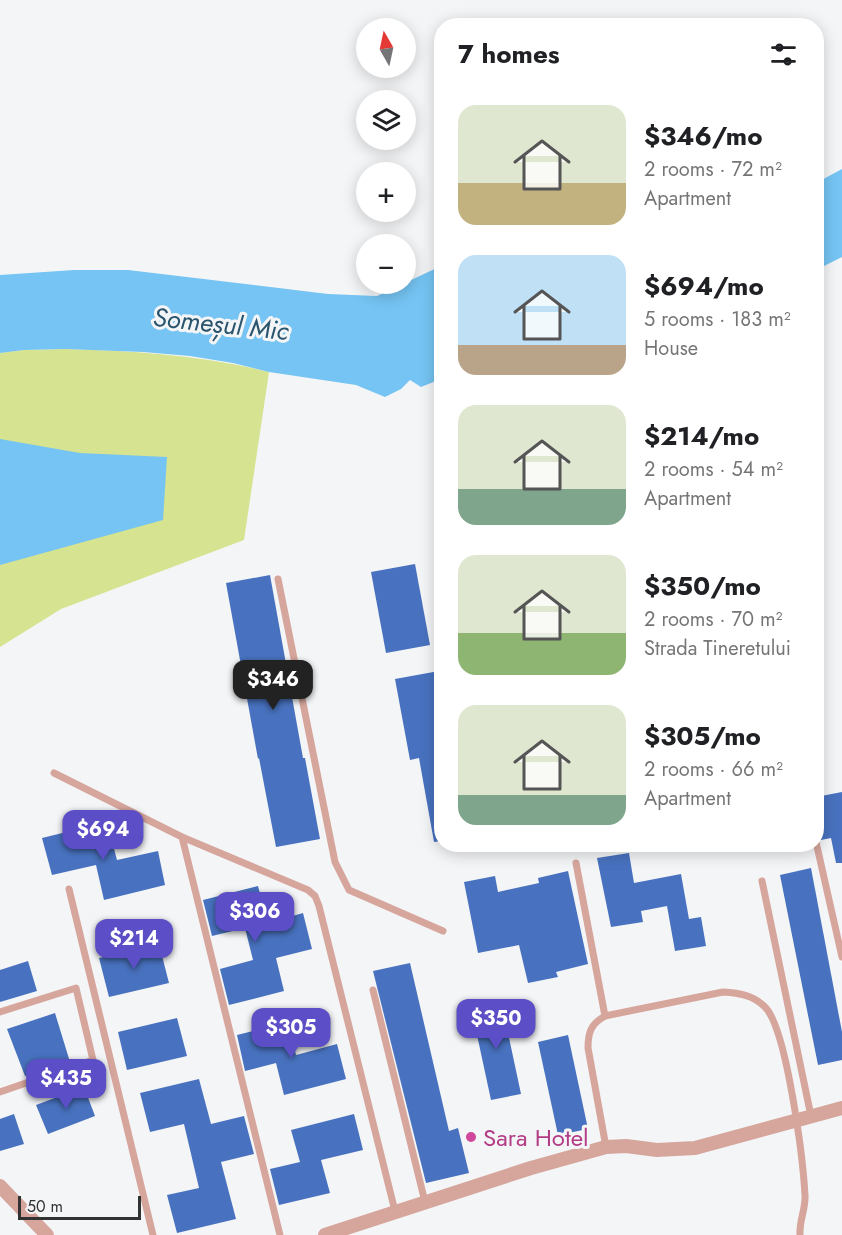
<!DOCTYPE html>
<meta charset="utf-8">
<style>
:root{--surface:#fff;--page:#f2f2f2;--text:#202124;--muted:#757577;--accent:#5c4ec6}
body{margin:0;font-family:Jost,sans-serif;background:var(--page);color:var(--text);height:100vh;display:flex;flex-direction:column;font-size:22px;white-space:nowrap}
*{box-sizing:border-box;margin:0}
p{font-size:20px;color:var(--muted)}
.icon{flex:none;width:33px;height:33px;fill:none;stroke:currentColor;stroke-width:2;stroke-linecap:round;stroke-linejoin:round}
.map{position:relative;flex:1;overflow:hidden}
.details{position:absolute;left:434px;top:18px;width:390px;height:834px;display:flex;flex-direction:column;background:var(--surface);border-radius:24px;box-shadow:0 3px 15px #0003}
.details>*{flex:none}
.needle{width:39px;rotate:351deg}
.fabs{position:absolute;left:356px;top:18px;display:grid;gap:12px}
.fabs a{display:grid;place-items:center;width:60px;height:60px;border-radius:50%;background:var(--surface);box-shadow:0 3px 15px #0003;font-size:30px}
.scale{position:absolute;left:18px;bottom:15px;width:123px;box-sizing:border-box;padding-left:6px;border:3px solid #313232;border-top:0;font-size:16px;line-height:21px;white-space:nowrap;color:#313232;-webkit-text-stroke:4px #f4f5f7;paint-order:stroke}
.price{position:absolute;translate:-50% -51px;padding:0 14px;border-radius:12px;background:var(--accent);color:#fff;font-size:20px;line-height:39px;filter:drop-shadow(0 2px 3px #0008)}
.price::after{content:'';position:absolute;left:50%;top:36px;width:18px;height:14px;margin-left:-9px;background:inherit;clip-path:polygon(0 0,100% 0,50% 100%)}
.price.selected{background:#222;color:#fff}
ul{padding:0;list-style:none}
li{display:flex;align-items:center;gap:18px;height:150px;padding:0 24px}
li span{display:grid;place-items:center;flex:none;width:168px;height:120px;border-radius:18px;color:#555}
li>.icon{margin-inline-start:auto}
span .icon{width:72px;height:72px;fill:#fffc;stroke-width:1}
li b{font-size:26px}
h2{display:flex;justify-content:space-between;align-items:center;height:72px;padding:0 24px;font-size:26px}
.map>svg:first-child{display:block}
.green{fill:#d6e390}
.water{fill:#75c4f3}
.building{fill:#4872bf}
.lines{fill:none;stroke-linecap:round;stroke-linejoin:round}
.service{stroke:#d6a69d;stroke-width:7}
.minor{stroke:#d6a69d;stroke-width:14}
.hotel-dot{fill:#d1479c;stroke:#f4f5f7;stroke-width:2}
.labels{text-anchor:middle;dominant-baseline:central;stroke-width:6;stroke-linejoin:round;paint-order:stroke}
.hotel-label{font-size:24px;fill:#b23c85;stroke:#f4f5f7;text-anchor:start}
.water-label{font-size:26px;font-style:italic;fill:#2a556e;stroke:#f4f5f7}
</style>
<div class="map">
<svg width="842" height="1235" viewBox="0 0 842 1235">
<rect width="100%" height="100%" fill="#f4f5f7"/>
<path class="green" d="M65,349C134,351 202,355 269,372L244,540L61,609L0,647V353L24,350Z"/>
<g class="water">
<path d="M842,169V257L816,270V183Z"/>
<path d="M441,266V379L421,387L410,380L401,389L385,397L356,385L269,372L233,363L190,356L143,352L65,349L24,350L0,353V275L74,270H128L328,294L377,296Z"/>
<path d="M0,439L80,453L167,457L163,520L0,565Z"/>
</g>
<g class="building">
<path d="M415,564L430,645L386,653L371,572Z"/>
<path d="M270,575L303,758H305L320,839L276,847L259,758L258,759L226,583Z"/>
<path d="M439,671L441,680V841L434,842L419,758L410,760L395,679Z"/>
<path d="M842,792V863H836L831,838L821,840L816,836V797Z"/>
<path d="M107,822L117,860L158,851L165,885L104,900L96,865L52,875L42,838Z"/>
<path d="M629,853L634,883L681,874L689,919L701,917L706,946L675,951L667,906L641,911L643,922L611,927L597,858Z"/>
<path d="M811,868L842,1032V1060L818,1065L780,875Z"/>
<path d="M568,871L588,964L556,972L558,977L528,983L519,945L478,953L464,882L495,876L498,892L539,883L538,878Z"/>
<path d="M258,886L268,923L303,913L312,949L276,958L284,991L229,1005L220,969L253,960L245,928L212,936L203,900Z"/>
<path d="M159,944L169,983L109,997L99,958Z"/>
<path d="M28,961L37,991L0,1002V970Z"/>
<path d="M410,963L449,1131L458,1128L469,1173L426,1183L373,971Z"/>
<path d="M501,1000L521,1094L491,1100L471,1007Z"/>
<path d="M55,1013L70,1062L25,1076L7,1029Z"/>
<path d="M177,1018L187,1056L127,1070L118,1032Z"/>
<path d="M288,1022L296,1055L337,1044L346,1079L284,1095L276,1063L245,1071L237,1035Z"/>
<path d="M568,1035L588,1129L558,1135L538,1042Z"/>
<path d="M199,1079L211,1124L244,1116L254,1154L221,1162L236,1219L177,1233L167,1195L199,1188L184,1124L150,1132L140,1093Z"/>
<path d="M84,1087L95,1116L48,1134L36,1105Z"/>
<path d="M14,1114L24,1144L0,1151V1119Z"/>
<path d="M354,1114L363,1150L321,1160L330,1193L279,1205L270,1169L300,1162L291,1130Z"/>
</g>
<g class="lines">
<g class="service">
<path d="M278,579L335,862L349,890L443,931"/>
<path d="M54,773L182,837L308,890L315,896L319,906L395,1211"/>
<path d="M182,837L280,1235"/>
<path d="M816,842L842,957"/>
<path d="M576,863L605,1016"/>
<path d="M762,881L811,1116"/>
<path d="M69,889L153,1235"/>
<path d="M373,990L425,1202"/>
<path d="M0,1012L76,988L93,1060L0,1092"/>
<path d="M606,1147L588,1048C588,1032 591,1024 605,1016L723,992C739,993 753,995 765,1007C787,1029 803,1160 805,1195C806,1209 799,1220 800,1235"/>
</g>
<g class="minor">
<path d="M0,1186L47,1235"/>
<path d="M325,1235L531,1168L606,1147L626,1146L657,1150L695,1148L842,1108"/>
</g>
</g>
<circle class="hotel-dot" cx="471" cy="1137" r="6"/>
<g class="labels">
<g class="hotel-label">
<text x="483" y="1137">Sara Hotel</text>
</g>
<g class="water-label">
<text transform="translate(221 324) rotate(6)">Someșul Mic</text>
</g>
</g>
</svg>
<div class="fabs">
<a><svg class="needle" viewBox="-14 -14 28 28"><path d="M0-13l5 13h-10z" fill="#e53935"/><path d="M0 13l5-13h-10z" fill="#757577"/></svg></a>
<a><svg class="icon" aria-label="layers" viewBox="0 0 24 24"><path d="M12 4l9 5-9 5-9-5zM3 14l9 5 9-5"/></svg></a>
<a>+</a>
<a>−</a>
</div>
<div class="scale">50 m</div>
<b class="price selected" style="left:273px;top:711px">$346</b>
<b class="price" style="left:103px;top:861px">$694</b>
<b class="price" style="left:255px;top:943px">$306</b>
<b class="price" style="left:134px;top:970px">$214</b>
<b class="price" style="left:496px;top:1050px">$350</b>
<b class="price" style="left:291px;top:1059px">$305</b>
<b class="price" style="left:66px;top:1110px">$435</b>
<section class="details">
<h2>7 homes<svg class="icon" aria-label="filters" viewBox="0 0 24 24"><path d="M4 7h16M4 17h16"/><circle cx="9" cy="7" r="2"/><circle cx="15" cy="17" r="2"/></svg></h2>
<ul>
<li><span style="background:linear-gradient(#dfe7d0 65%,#c2b280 0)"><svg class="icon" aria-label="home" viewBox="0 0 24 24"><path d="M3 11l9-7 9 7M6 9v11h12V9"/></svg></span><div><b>$346/mo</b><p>2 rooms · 72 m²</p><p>Apartment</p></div></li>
<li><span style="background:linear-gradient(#bfe0f5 75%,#b9a48a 0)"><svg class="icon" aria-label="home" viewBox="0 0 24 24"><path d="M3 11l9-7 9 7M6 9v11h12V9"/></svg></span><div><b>$694/mo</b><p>5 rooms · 183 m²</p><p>House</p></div></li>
<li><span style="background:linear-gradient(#dfe7d0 70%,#7fa58c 0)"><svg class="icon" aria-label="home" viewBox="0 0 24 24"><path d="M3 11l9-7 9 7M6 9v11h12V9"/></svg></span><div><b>$214/mo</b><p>2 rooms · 54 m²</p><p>Apartment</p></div></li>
<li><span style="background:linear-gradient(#dfe7d0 65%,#8fb573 0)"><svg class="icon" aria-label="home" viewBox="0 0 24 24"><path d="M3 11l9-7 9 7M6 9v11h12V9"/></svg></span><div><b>$350/mo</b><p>2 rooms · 70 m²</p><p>Strada Tineretului</p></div></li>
<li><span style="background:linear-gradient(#dfe7d0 75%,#7fa58c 0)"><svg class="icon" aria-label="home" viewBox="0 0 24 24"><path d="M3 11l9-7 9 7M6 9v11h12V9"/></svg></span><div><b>$305/mo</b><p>2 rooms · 66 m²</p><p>Apartment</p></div></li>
</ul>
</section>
</div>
